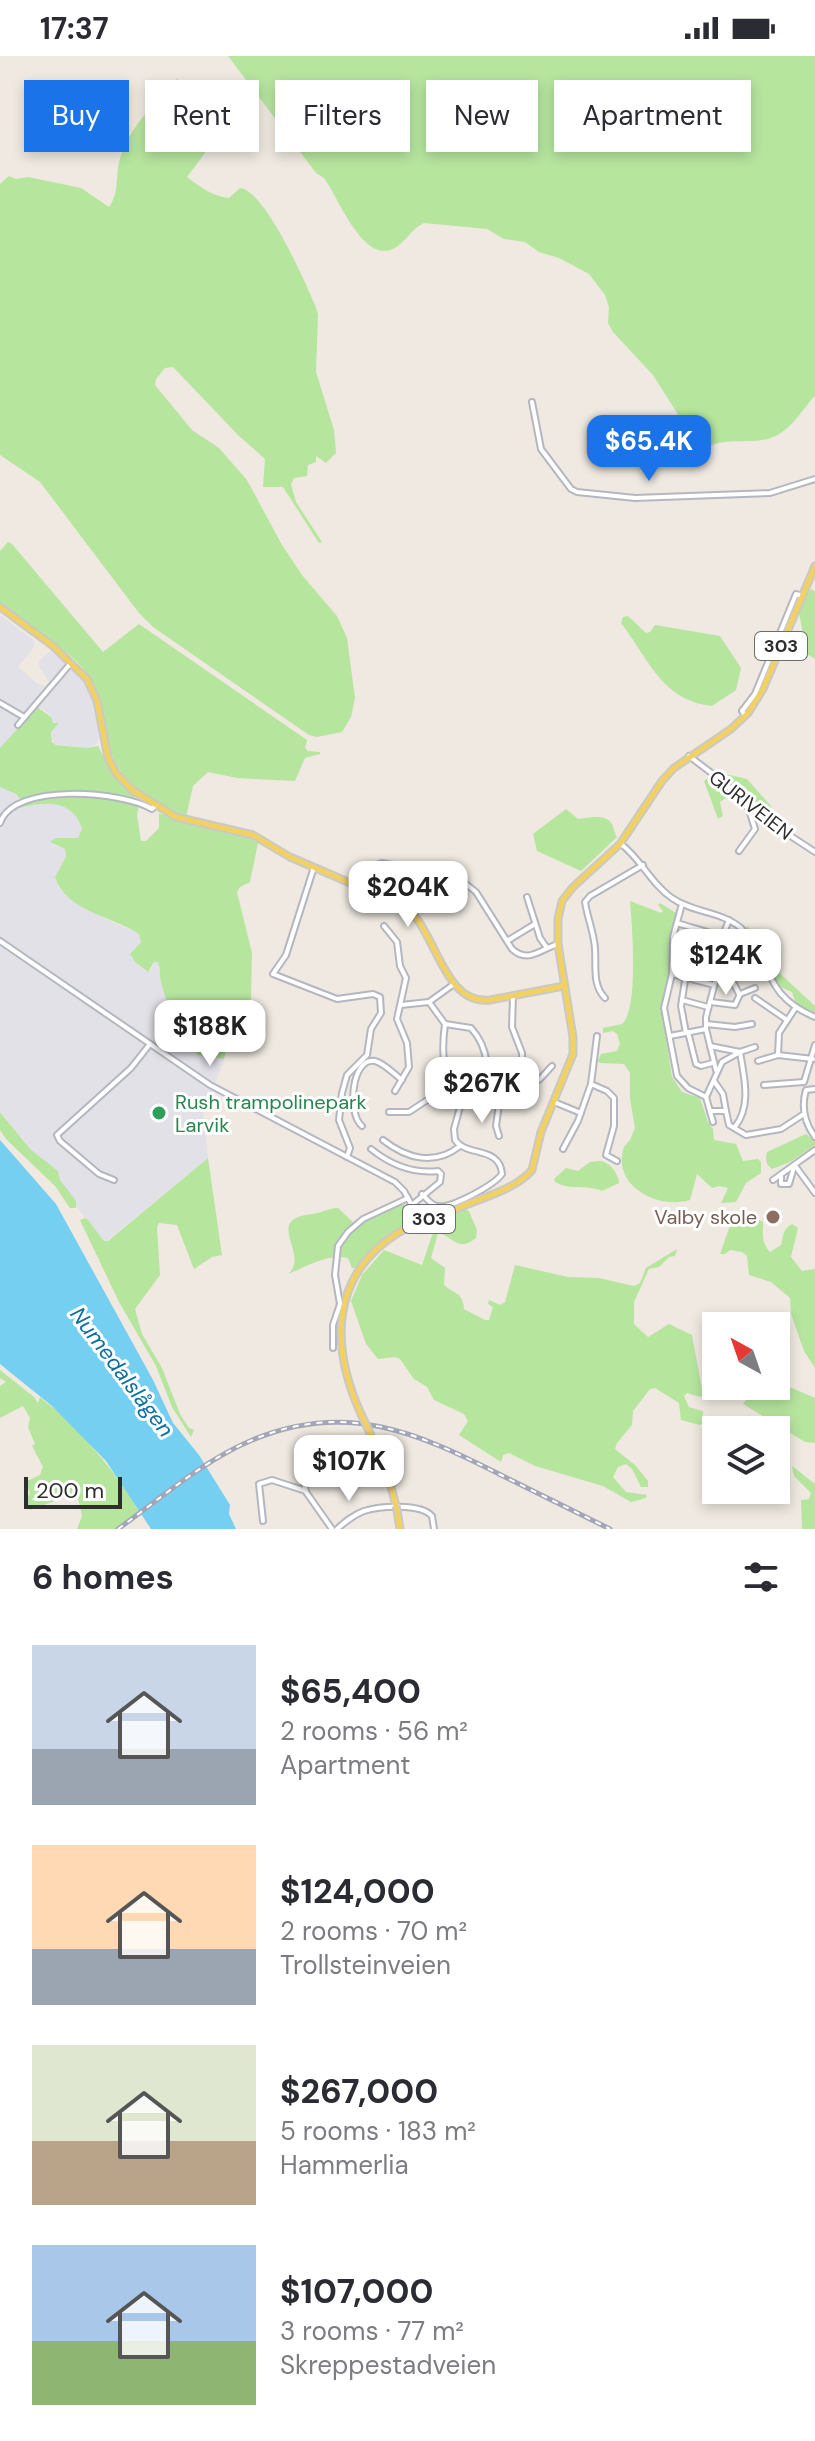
<!DOCTYPE html>
<meta charset="utf-8">
<style>
:root{--surface:#fff;--page:#f2f2f3;--text:#2b2b33;--muted:#7c7c81;--accent:#1a73e8}
body{margin:0;font-family:"DM Sans",sans-serif;background:var(--page);color:var(--text);height:100vh;display:flex;flex-direction:column;font-size:30px;white-space:nowrap}
*{box-sizing:border-box;margin:0}
p{font-size:26px;color:var(--muted)}
.icon{flex:none;width:44px;height:44px;fill:none;stroke:currentColor;stroke-width:2;stroke-linecap:round;stroke-linejoin:round}
.map{position:relative;height:1473px;overflow:hidden}
.panel{display:flex;flex-direction:column;background:var(--surface);flex:1}
.panel>*{flex:none}
.top-card{position:absolute;left:24px;top:24px;width:768px;height:72px;display:flex;gap:16px}
.needle{width:52px;rotate:320deg}
.tools{position:absolute;left:702px;top:1256px;display:grid;gap:16px}
.tools a{display:grid;place-items:center;width:88px;height:88px;border-radius:0px;background:var(--surface);box-shadow:0 4px 12px #0003;font-size:40px}
.scale{position:absolute;left:24px;bottom:20px;width:98px;box-sizing:border-box;padding-left:8px;border:4px solid #2e2e2e;border-top:0;font-size:22px;line-height:28px;white-space:nowrap;color:#2e2e2e;-webkit-text-stroke:6px #fff;paint-order:stroke}
.price{position:absolute;translate:-50% -68px;padding:0 18px;border-radius:16px;background:#fff;color:#222;font-size:26px;line-height:52px;filter:drop-shadow(0 2px 4px #0008)}
.price::after{content:'';position:absolute;left:50%;top:48px;width:24px;height:18px;margin-left:-12px;background:inherit;clip-path:polygon(0 0,100% 0,50% 100%)}
.price.current{background:var(--accent);color:#fff}
ul{padding:0;list-style:none}
li{display:flex;align-items:center;gap:24px;height:200px;padding:0 32px}
li span{display:grid;place-items:center;flex:none;width:224px;height:160px;border-radius:0px;color:#555}
li>.icon{margin-inline-start:auto}
span .icon{width:96px;height:96px;fill:#fffc;stroke-width:1}
li b{font-size:34px}
h2{display:flex;justify-content:space-between;align-items:center;height:96px;padding:0 32px;font-size:34px}
.pill{padding:0 28px;border-radius:0px;background:var(--surface);box-shadow:0 4px 12px #0003;font-size:28px;line-height:72px}
.pill.current{background:var(--accent);color:#fff}
.status{display:flex;justify-content:space-between;align-items:center;height:56px;padding:0 40px;background:var(--surface);direction:ltr}
.status svg{height:22px;fill:currentColor}
.map>svg:first-child{display:block}
.industrial{fill:#e3e1e8}
.green{fill:#b6e59e}
.water{fill:#75cff0}
.lines{fill:none;stroke-linecap:round;stroke-linejoin:round}
.minor-casing{stroke:#b4b7c1;stroke-width:8}
.major-casing{stroke:#c9c9c9;stroke-width:9}
.minor{stroke:#fff;stroke-width:4}
.major{stroke:#f2d163;stroke-width:5}
.rail-casing{stroke:#a3a6b8;stroke-width:5}
.rail{stroke:#fff;stroke-width:2;stroke-dasharray:6;stroke-linecap:butt}
.major-bridge-casing{stroke:#c9c9c9;stroke-width:9;stroke-linecap:butt}
.major-bridge{stroke:#f2d163;stroke-width:5}
.leisure-dot{fill:#2e9e5b;stroke:#fff;stroke-width:3}
.education-dot{fill:#8d6e63;stroke:#fff;stroke-width:3}
.labels{text-anchor:middle;dominant-baseline:central;stroke-width:6;stroke-linejoin:round;paint-order:stroke}
.shield{fill:#fff;stroke:#6d6d6d;stroke-width:2}
.shield-label{font-size:18px;font-weight:bold;fill:#2e2e2e}
.street-label{font-size:20px;fill:#2e2e2e;stroke:#fff}
.leisure-label{font-size:20px;fill:#27864d;stroke:#fff;text-anchor:start}
.education-label{font-size:20px;fill:#785e54;stroke:#fff;text-anchor:end}
.water-label{font-size:22px;font-style:italic;fill:#0d6fa3;stroke:#fff}
</style>
<div class="status"><b>17:37</b><svg viewBox="0 0 49 12"><path d="M0 12V9h3v3zM5 12V6h3v6zM10 12V3h3v9zM15 12V0h3v12zM26 1h20v11H26zM47 4h2v5h-2z"/></svg></div>
<div class="map">
<svg width="815" height="1473" viewBox="0 0 815 1473">
<rect width="100%" height="100%" fill="#efe9e1"/>
<g class="industrial">
<path d="M0,559L34,584V591L18,611L38,628L45,630L49,625L39,610V605L50,595L82,621L93,642L100,679L96,689L87,692L54,688L51,675L59,668L53,667L49,658L41,652L0,692Z"/>
<path d="M0,731L9,734L21,743L12,754L34,748H61L75,758L82,773L81,779L75,783L52,789L65,793L66,799L58,814L59,832L99,860L139,878L141,886L136,892L138,909L146,915L151,914L154,906H158L160,910V922L169,943V957L162,968L180,974L192,984L194,995L207,1002L224,1003L213,1034L203,1052L208,1102L105,1186L79,1154L60,1124L58,1115L30,1093L0,1055Z"/>
</g>
<g class="green">
<path d="M228,0H815V340C802,353 795,369 779,378C758,391 732,380 709,390C702,392 702,398 695,402L691,397L693,386L691,379L653,319L613,276L608,267L609,251L605,239L589,218L559,202L539,196L525,186L504,183L487,173L424,167C410,173 405,189 390,194C361,203 337,139 324,122L316,117Z"/>
<path d="M178,22V38L213,86L187,121C201,131 211,140 229,142L240,132C265,134 305,226 315,249L318,258L316,316L334,374L336,397L326,407L316,400V406L308,409L307,420L294,422L291,428L296,446L322,486L319,487L283,431H263L265,403L238,379L173,311L165,312L156,323L155,329L192,374L219,392L247,424L282,489L302,519L337,560L347,582L355,642L351,661L342,676L317,681L309,679L153,571L139,557L40,426L0,399V128L9,120L16,123L28,121L81,132L109,151C120,136 115,119 120,103C129,70 156,47 178,22Z"/>
<path d="M8,486L12,488L103,596L139,568L307,684L305,692L308,695L320,696V698L305,702L295,725L237,722L208,716L193,730L186,761C145,748 112,719 105,676C102,657 101,639 91,623C69,589 28,575 0,548V495Z"/>
<path d="M812,533L815,536V603L809,599L802,603L797,599V594L804,583L799,557L808,535Z"/>
<path d="M628,560L646,577L650,576L655,569L720,580L741,612L736,634L712,650C661,644 649,603 621,567L623,561Z"/>
<path d="M37,651L51,661L53,667H59L51,676L52,686L56,689L87,692L98,690L112,717L134,739L139,749L137,759L141,785H146L159,772V757L191,769L247,781L258,787L250,826L240,831L237,836L252,897L251,943L230,980L224,1003L198,999C189,987 187,969 168,976L162,972C170,944 168,953 161,926C159,919 161,913 158,906H154L148,916L135,906L130,898L141,886L139,878C112,860 67,856 55,821L66,800L65,793L50,786L56,782H78L82,773C72,740 39,746 12,754L22,745L16,738L0,731V692Z"/>
<path d="M717,716L747,723L771,750L776,762L774,764L771,765C755,739 747,750 727,741L720,746L723,760L718,763L704,725Z"/>
<path d="M566,753L578,763C588,762 605,757 612,768C614,772 614,777 617,781L581,815L537,795L533,778Z"/>
<path d="M630,845L661,857L663,855L658,849L660,847L676,857L670,882V911L661,951L672,1021L682,1036L700,1042L708,1066L713,1073L714,1084L736,1088L743,1105L758,1103L761,1106V1117L746,1127L736,1146L721,1147L728,1132L719,1130L712,1132L697,1118L690,1144C657,1154 611,1129 624,1091L630,1084L635,1072L630,1043V1017L624,1008L600,1007L598,1005L601,998L617,995L620,988L617,978L613,975L603,977V972L622,968C639,954 632,867 630,845Z"/>
<path d="M746,870L756,877L772,910L815,950V957L796,948L792,936L778,930Z"/>
<path d="M0,1056L30,1093L58,1115L60,1124L76,1145V1152H70L55,1130L6,1083L0,1074Z"/>
<path d="M806,1078L815,1085V1089L790,1106L772,1113C766,1109 765,1103 767,1096Z"/>
<path d="M208,1102L222,1199L212,1201L194,1213L177,1169L159,1167L157,1171L160,1219L135,1253L142,1278L162,1312L180,1358L189,1372L194,1374L191,1381L172,1351L156,1310L119,1246L80,1164L85,1162L88,1164L104,1185H108Z"/>
<path d="M599,1105C609,1105 619,1118 619,1127L602,1135C586,1128 571,1135 555,1126L554,1123L566,1112L578,1115L590,1106Z"/>
<path d="M402,1147L412,1156V1164L375,1189L355,1212H352L348,1202C327,1197 306,1211 288,1218C311,1199 262,1163 312,1158C321,1157 329,1152 338,1152L356,1169Z"/>
<path d="M465,1153L469,1155L477,1174L476,1182C458,1197 453,1180 438,1177L431,1202L445,1212L444,1229C454,1238 463,1236 464,1253L485,1264H489L493,1251L488,1248L489,1244L500,1249L505,1246L515,1209L568,1221L599,1222L634,1230L640,1227L646,1212L677,1193L675,1200L669,1201L659,1211L649,1213L634,1246V1268L648,1281L669,1268L692,1279L703,1339L700,1341L687,1337L684,1340L689,1351L703,1355V1367L700,1369L681,1364L679,1347L655,1332L650,1333L633,1355L632,1369L617,1387L615,1393L636,1410L648,1425V1431H641L632,1413L626,1408L618,1411L613,1421L626,1436L647,1439L646,1442L631,1446L603,1430L535,1410L509,1397L503,1399L501,1406L459,1379L468,1365L464,1358L434,1344L427,1331L414,1323L400,1303L395,1301L378,1303L366,1288L351,1245L362,1219L384,1194L422,1209L437,1165Z"/>
<path d="M746,1157L763,1166C763,1179 761,1186 770,1196L781,1189C784,1179 782,1174 792,1168L798,1172L791,1201L802,1215L815,1213V1312L804,1295L791,1258L790,1242L771,1226L749,1219L747,1200L742,1196L730,1194L725,1198H720L731,1167L735,1165L750,1170Z"/>
<path d="M0,1314L34,1341L38,1347L40,1341C45,1346 50,1349 55,1353C88,1384 117,1417 139,1456L116,1473H77L82,1460L77,1437L30,1454L24,1447L30,1437L25,1426L40,1419L43,1411L32,1390L35,1388L28,1371L30,1362L23,1350L0,1362V1330L6,1326L0,1322Z"/>
<path d="M776,1325L815,1342V1387L805,1386L743,1348L751,1337L750,1330H776Z"/>
<path d="M792,1410L815,1428V1473H802L801,1444L809,1443L811,1437L794,1420Z"/>
</g>
<path class="water" d="M0,1084L56,1148L153,1324L173,1367L199,1399L230,1449L229,1458L236,1473H151L106,1405L52,1350L0,1308Z"/>
<g class="lines">
<g class="minor-casing">
<g id="minor">
<path d="M532,346L541,393L571,433L577,436L635,442L770,437L815,423"/>
<path d="M0,647L24,661"/>
<path d="M745,659L742,655L755,638L796,538L802,540"/>
<path d="M18,669L71,607"/>
<path d="M689,700L726,728L748,752L815,796"/>
<path d="M0,767C14,726 121,735 152,753L156,749"/>
<path d="M621,788C641,803 652,829 672,842C693,857 721,855 741,872C774,904 760,938 815,961"/>
<path d="M739,795L755,773L749,754"/>
<path d="M314,811L286,899L273,918L337,943L373,938L380,941L381,957L371,973L367,999L347,1019L342,1037L339,1064L350,1092L347,1101"/>
<path d="M353,827L360,815L382,807L456,820L476,836L512,893C528,908 541,893 558,888"/>
<path d="M527,841L540,882L547,892"/>
<path d="M682,848L673,881L672,918L664,952L677,1020L688,1032L706,1041"/>
<path d="M677,867C701,875 724,876 740,899"/>
<path d="M384,870L397,886L400,910L406,922L397,963L407,987L409,1011L395,1035"/>
<path d="M686,883L691,885L694,873"/>
<path d="M0,885L210,1029L395,1126L404,1135L421,1166"/>
<path d="M507,885L535,868"/>
<path d="M691,885L700,888L701,900"/>
<path d="M718,891L736,909L757,914L764,911"/>
<path d="M674,899L695,898L715,903"/>
<path d="M672,918L714,929"/>
<path d="M716,923L734,928L739,938"/>
<path d="M740,938L755,932"/>
<path d="M513,940L512,971L522,997L523,1031"/>
<path d="M605,942C590,927 598,903 594,885C592,872 587,859 585,846L590,840L643,809"/>
<path d="M755,942L787,964"/>
<path d="M682,944L708,951"/>
<path d="M429,946L445,968C439,1012 445,1048 499,1048L540,1023L552,1010"/>
<path d="M711,946L735,949L740,938"/>
<path d="M401,949L429,946L454,928"/>
<path d="M445,968L471,972C491,994 488,1018 484,1045"/>
<path d="M706,968L735,971L752,968"/>
<path d="M688,976L696,1008L701,1010L712,1007"/>
<path d="M686,977L681,950L689,899"/>
<path d="M597,980L591,1028L607,1035L614,1042V1070L606,1099L617,1105"/>
<path d="M670,980L706,973"/>
<path d="M710,990L740,996L755,991"/>
<path d="M778,999L779,977L796,951"/>
<path d="M758,1005L778,999L813,1003"/>
<path d="M716,1014L706,973V961L716,923L718,891L729,864"/>
<path d="M714,1025L723,1038L726,1055"/>
<path d="M764,1029L804,1026L815,989"/>
<path d="M815,1033L806,1034C801,1051 804,1066 815,1081"/>
<path d="M554,1046L581,1057"/>
<path d="M499,1048L496,1070L499,1080"/>
<path d="M710,1055H726L729,1069L746,1079L781,1073L804,1058"/>
<path d="M389,1056H409L450,1029"/>
<path d="M713,1066L706,1041L722,1006L740,996C744,1021 752,1049 735,1071"/>
<path d="M362,1070C347,1058 351,1001 375,1005C384,1007 395,1019 402,1024"/>
<path d="M383,1084C407,1103 435,1110 460,1090"/>
<path d="M371,1093C391,1109 412,1118 438,1115L441,1118L440,1126L413,1148"/>
<path d="M563,1093L578,1065L591,1028"/>
<path d="M796,1111L815,1137"/>
<path d="M781,1120V1128H789L794,1111"/>
<path d="M114,1124L99,1118L60,1085L57,1079L131,1012L150,988"/>
<path d="M773,1124L815,1094"/>
<path d="M422,1138C426,1142 431,1149 437,1150C451,1153 494,1129 502,1118C500,1090 467,1101 455,1084L454,1073L463,1040"/>
<path d="M333,1292V1269L340,1248L335,1219L338,1190L348,1176L363,1163L408,1142"/>
<path d="M303,1422L306,1436L332,1473"/>
<path d="M263,1465L259,1428L272,1424L306,1435"/>
<path d="M337,1473C345,1466 353,1459 364,1455C380,1450 420,1447 432,1460L434,1473"/>
</g>
</g>
<g class="major-casing">
<g id="major">
<path d="M0,551L53,590L87,623L97,645L108,702L116,717L132,734L176,761L253,779L290,801L406,851C437,876 443,949 490,944L564,930"/>
<path d="M361,1358C331,1292 329,1220 398,1177C417,1165 440,1159 461,1151C484,1141 516,1133 532,1114L541,1076L573,998V981L558,888V863L562,845L573,831L620,788L662,725L674,712L731,673L748,657L763,633L815,510"/>
<path d="M370,1377L388,1419L396,1450"/>
<path d="M397,1454L400,1473"/>
</g>
</g>
<use href="#minor" class="minor"/>
<use href="#major" class="major"/>
<g class="rail-casing">
<path id="rail" d="M118,1473C160,1443 203,1405 250,1385C345,1344 416,1376 501,1419C537,1437 574,1455 610,1473"/>
</g>
<use href="#rail" class="rail"/>
<g class="major-bridge-casing">
<g id="major-bridge">
<path d="M361,1358L370,1377"/>
<path d="M396,1450L397,1454"/>
</g>
</g>
<use href="#major-bridge" class="major-bridge"/>
</g>
<circle class="leisure-dot" cx="159" cy="1057" r="8"/>
<circle class="education-dot" cx="773" cy="1161" r="8"/>
<g class="labels">
<g class="shield">
<rect x="755" y="576" width="52" height="28" rx="6"/>
<rect x="403" y="1149" width="52" height="28" rx="6"/>
</g>
<g class="shield-label">
<text x="781" y="590">303</text>
<text x="429" y="1163">303</text>
</g>
<g class="street-label">
<text transform="translate(751 749) rotate(38)">GURIVEIEN</text>
</g>
<g class="leisure-label">
<text x="175" y="1046">Rush trampolinepark<tspan x="175" dy="23">Larvik</tspan></text>
</g>
<g class="education-label">
<text x="757" y="1161">Valby skole</text>
</g>
<g class="water-label">
<text transform="translate(122 1316) rotate(53)">Numedalslågen</text>
</g>
</g>
</svg>
<div class="tools">
<a><svg class="needle" viewBox="-14 -14 28 28"><path d="M0-13l5 13h-10z" fill="#e53935"/><path d="M0 13l5-13h-10z" fill="#7c7c81"/></svg></a>
<a><svg class="icon" aria-label="layers" viewBox="0 0 24 24"><path d="M12 4l9 5-9 5-9-5zM3 14l9 5 9-5"/></svg></a>
</div>
<div class="scale">200 m</div>
<b class="price current" style="left:649px;top:427px">$65.4K</b>
<b class="price" style="left:408px;top:873px">$204K</b>
<b class="price" style="left:726px;top:941px">$124K</b>
<b class="price" style="left:210px;top:1012px">$188K</b>
<b class="price" style="left:482px;top:1069px">$267K</b>
<b class="price" style="left:349px;top:1447px">$107K</b>
<div class="top-card">
<a class="pill current">Buy</a>
<a class="pill">Rent</a>
<a class="pill">Filters</a>
<a class="pill">New</a>
<a class="pill">Apartment</a>
</div>
</div>
<section class="panel">
<h2>6 homes<svg class="icon" aria-label="filters" viewBox="0 0 24 24"><path d="M4 7h16M4 17h16"/><circle cx="9" cy="7" r="2"/><circle cx="15" cy="17" r="2"/></svg></h2>
<ul>
<li><span style="background:linear-gradient(#c9d6e8 65%,#9aa5b1 0)"><svg class="icon" aria-label="home" viewBox="0 0 24 24"><path d="M3 11l9-7 9 7M6 9v11h12V9"/></svg></span><div><b>$65,400</b><p>2 rooms · 56 m²</p><p>Apartment</p></div></li>
<li><span style="background:linear-gradient(#ffd9b3 65%,#9aa5b1 0)"><svg class="icon" aria-label="home" viewBox="0 0 24 24"><path d="M3 11l9-7 9 7M6 9v11h12V9"/></svg></span><div><b>$124,000</b><p>2 rooms · 70 m²</p><p>Trollsteinveien</p></div></li>
<li><span style="background:linear-gradient(#dfe7d0 60%,#b9a48a 0)"><svg class="icon" aria-label="home" viewBox="0 0 24 24"><path d="M3 11l9-7 9 7M6 9v11h12V9"/></svg></span><div><b>$267,000</b><p>5 rooms · 183 m²</p><p>Hammerlia</p></div></li>
<li><span style="background:linear-gradient(#a9c7e8 60%,#8fb573 0)"><svg class="icon" aria-label="home" viewBox="0 0 24 24"><path d="M3 11l9-7 9 7M6 9v11h12V9"/></svg></span><div><b>$107,000</b><p>3 rooms · 77 m²</p><p>Skreppestadveien</p></div></li>
</ul>
</section>
